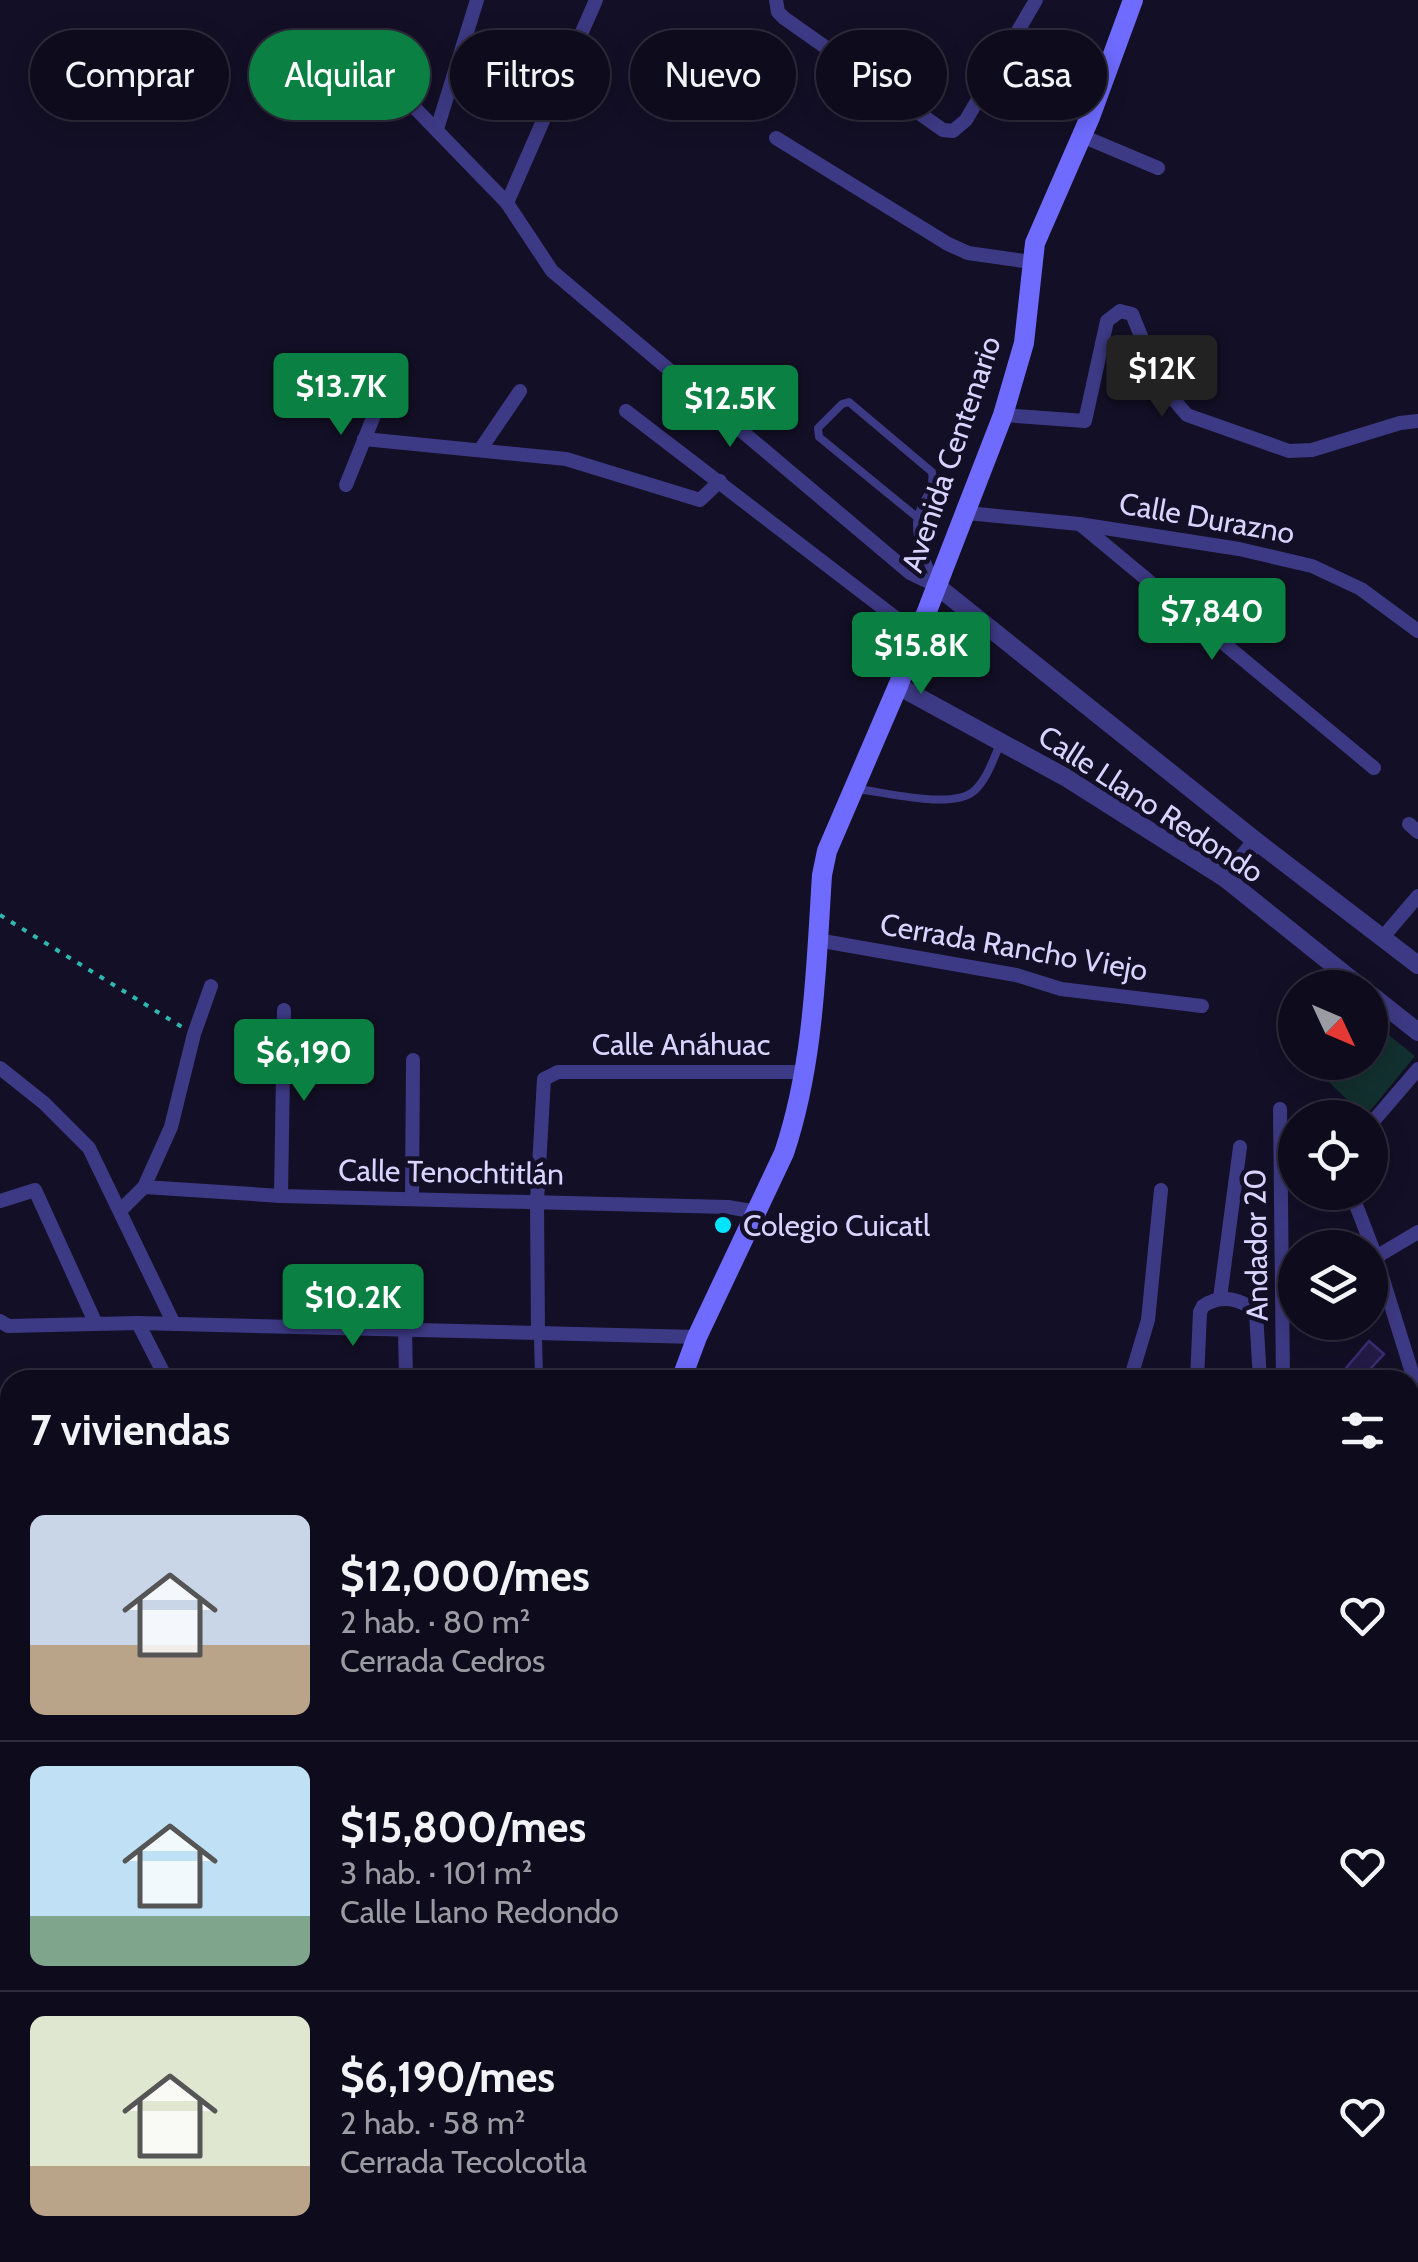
<!DOCTYPE html>
<html lang="es">
<meta charset="utf-8">
<style>
:root{--surface:#0e0b1c;--page:#171425;--text:#f1f3f6;--muted:#9b9ba3;--line:#2e2b3b;--accent:#0b8043}
body{margin:0;font-family:Cabin,sans-serif;background:var(--page);color:var(--text);height:100vh;display:flex;flex-direction:column;font-size:38px;white-space:nowrap}
*{box-sizing:border-box;margin:0}
p{font-size:32px;color:var(--muted)}
.icon{flex:none;width:55px;height:55px;fill:none;stroke:currentColor;stroke-width:2;stroke-linecap:round;stroke-linejoin:round}
.map{position:relative;flex:1;overflow:hidden}
.sheet{position:absolute;left:0px;top:1370px;width:1420px;height:892px;display:flex;flex-direction:column;background:var(--surface);border-radius:30px 30px 0 0;box-shadow:0 5px 25px #0003,0 0 0 2px var(--line)}
.sheet>*{flex:none}
.guide{position:absolute;left:30px;top:30px;width:1360px;height:90px;display:flex;gap:20px}
.needle{width:65px;rotate:134deg}
.tools{position:absolute;left:1278px;top:970px;display:grid;gap:20px}
.tools a{display:grid;place-items:center;width:110px;height:110px;border-radius:50%;background:var(--surface);box-shadow:0 5px 25px #0003,0 0 0 2px var(--line);font-size:50px}
.price{position:absolute;translate:-50% -85px;padding:0 22px;border-radius:10px;background:var(--accent);color:#fff;font-size:32px;line-height:65px;filter:drop-shadow(0 2px 5px #0008)}
.price::after{content:'';position:absolute;left:50%;top:60px;width:30px;height:22px;margin-left:-15px;background:inherit;clip-path:polygon(0 0,100% 0,50% 100%)}
.price.active{background:#222;color:#fff}
ul{padding:0;list-style:none}
li{display:flex;align-items:center;gap:30px;height:250px;padding:0 30px}
li+li{border-top:2px solid var(--line)}
li span{display:grid;place-items:center;flex:none;width:280px;height:200px;border-radius:15px;color:#555}
li>.icon{margin-inline-start:auto}
span .icon{width:120px;height:120px;fill:#fffc;stroke-width:1}
li b{font-size:42px}
h2{display:flex;justify-content:space-between;align-items:center;height:120px;padding:0 30px;font-size:42px}
.tag{padding:0 35px;border-radius:45px;background:var(--surface);box-shadow:0 5px 25px #0003,0 0 0 2px var(--line);font-size:35px;line-height:90px}
.tag.active{background:var(--accent);color:#fff}
.map>svg:first-child{display:block}
.green{fill:#12302f}
.building{fill:#241b47;stroke:#3b2d73;stroke-width:2.5}
.lines{fill:none;stroke-linecap:round;stroke-linejoin:round}
.path{stroke:#2fb8b0;stroke-width:4;stroke-dasharray:5 8;stroke-linecap:butt}
.service{stroke:#3d3a85;stroke-width:8}
.minor{stroke:#3d3a85;stroke-width:14}
.tertiary{stroke:#3d3a85;stroke-width:18}
.secondary{stroke:#6f6bff;stroke-width:20}
.poi-dot{fill:#00e5ff;stroke:#130f26;stroke-width:4}
.labels{text-anchor:middle;dominant-baseline:central;stroke-width:9;stroke-linejoin:round;paint-order:stroke}
.street-label{font-size:30px;fill:#d9d4ff;stroke:#130f26}
.poi-label{font-size:30px;fill:#d9d4ff;stroke:#130f26;text-anchor:start}
</style>
<div class="map">
<svg width="1418" height="2262" viewBox="0 0 1418 2262">
<rect width="100%" height="100%" fill="#130f26"/>
<g class="green">
<path d="M1370,1020L1415,1056L1365,1117L1309,1063L1370,1062Z"/>
<path d="M272,2253L274,2256L280,2253H325L315,2262H195L200,2253Z"/>
</g>
<path class="building" d="M1369,1341L1384,1354L1360,1380L1346,1368Z"/>
<g class="lines">
<path class="path" d="M0,915L182,1027"/>
<g class="service">
<path d="M918,518L819,437L818,428L842,404L849,402L932,472C935,491 922,500 918,517C913,537 927,560 934,578"/>
<path d="M857,789C885,792 952,810 974,791C987,780 994,757 1001,742"/>
<path d="M538,1335L539,1380"/>
</g>
<g class="minor">
<path d="M776,0L778,12L784,18L943,130L953,131L966,120L1036,0"/>
<path d="M350,41L507,203L552,271L910,573L937,586"/>
<path d="M437,129L477,0"/>
<path d="M1082,136L1158,168"/>
<path d="M776,138L948,244L968,253L1031,262"/>
<path d="M507,203L596,0"/>
<path d="M626,411L918,635"/>
<path d="M1003,415L1085,421L1107,321L1120,311L1132,314L1161,385L1187,415L1289,451L1312,450L1400,423L1418,421"/>
<path d="M364,439L566,459L700,500L720,481"/>
<path d="M480,450L520,391"/>
<path d="M346,485L377,408"/>
<path d="M967,513L1079,524L1239,549L1312,566L1361,589L1418,631"/>
<path d="M1080,524L1374,768"/>
<path d="M1409,824L1418,832"/>
<path d="M1383,937L1418,896"/>
<path d="M817,940L1016,975L1061,989L1202,1006"/>
<path d="M0,1068L44,1103L89,1148L174,1324"/>
<path d="M1280,1109L1283,1380"/>
<path d="M1370,1125L1418,1069"/>
<path d="M144,1187L281,1196L728,1207L757,1212"/>
<path d="M1319,1192L1353,1198"/>
<path d="M1351,1192L1376,1257L1418,1392"/>
<path d="M281,1196L284,1010"/>
<path d="M412,1198L413,1060"/>
<path d="M0,1201L35,1190L96,1324"/>
<path d="M121,1210L144,1187L171,1127L194,1034L211,986"/>
<path d="M1376,1257L1418,1232"/>
<path d="M1220,1298L1240,1147"/>
<path d="M0,1321L8,1326L138,1323L697,1337"/>
<path d="M138,1323L167,1380"/>
<path d="M405,1328L406,1380"/>
<path d="M538,1334L537,1201L544,1079L558,1072H805"/>
<path d="M1130,1380L1148,1320L1161,1190"/>
<path d="M1197,1380L1200,1312L1203,1306C1221,1294 1242,1298 1256,1313L1260,1380"/>
<path d="M1410,1445L1418,1427"/>
<path d="M1410,1470L1418,1473"/>
<path d="M0,1566L10,1564"/>
<path d="M1410,1651L1418,1632"/>
<path d="M1410,1710L1418,1713"/>
<path d="M1410,1807L1418,1811"/>
<path d="M1410,1945L1418,1955"/>
<path d="M0,1956L10,1955"/>
<path d="M1410,2140L1418,2151"/>
<path d="M0,2154L10,2151"/>
<path d="M130,2252L134,2262"/>
<path d="M337,2262L344,2252"/>
<path d="M605,2262L622,2252"/>
<path d="M812,2262L815,2252"/>
<path d="M958,2262L959,2252"/>
<path d="M1093,2262L1094,2252"/>
<path d="M1209,2262L1212,2252"/>
<path d="M1347,2262L1350,2252"/>
</g>
<g class="tertiary">
<path d="M937,586L1256,841L1418,965"/>
<path d="M898,686L1065,777L1226,879L1362,988"/>
<path d="M1226,879L1256,841"/>
<path d="M1370,994L1418,1032"/>
<path d="M523,2252L564,2262"/>
<path d="M1413,2262L1418,2259"/>
</g>
<g class="secondary">
<path d="M681,1380L697,1337L784,1153C814,1064 816,968 822,875L827,851L898,686L1003,415L1024,343L1035,243L1090,117L1133,0"/>
<path d="M412,2262L425,2252"/>
</g>
</g>
<circle class="poi-dot" cx="723" cy="1225" r="10"/>
<g class="labels">
<g class="street-label">
<text transform="translate(951 454) rotate(-71)">Avenida Centenario</text>
<text transform="translate(1207 518) rotate(10)">Calle Durazno</text>
<text transform="translate(1151 804) rotate(33)">Calle Llano Redondo</text>
<text transform="translate(1014 947) rotate(10)">Cerrada Rancho Viejo</text>
<text x="681" y="1044">Calle Anáhuac</text>
<text transform="translate(451 1172) rotate(1)">Calle Tenochtitlán</text>
<text transform="translate(1256 1245) rotate(-91)">Andador 20</text>
</g>
<g class="poi-label">
<text x="743" y="1225">Colegio Cuicatl</text>
</g>
</g>
</svg>
<div class="tools">
<a><svg class="needle" viewBox="-14 -14 28 28"><path d="M0-13l5 13h-10z" fill="#e53935"/><path d="M0 13l5-13h-10z" fill="#9b9ba3"/></svg></a>
<a><svg class="icon" aria-label="locate" viewBox="0 0 24 24"><circle cx="12" cy="12" r="6"/><path d="M12 2v4M12 18v4M2 12h4M18 12h4"/></svg></a>
<a><svg class="icon" aria-label="layers" viewBox="0 0 24 24"><path d="M12 4l9 5-9 5-9-5zM3 14l9 5 9-5"/></svg></a>
</div>
<b class="price active" style="left:1162px;top:420px">$12K</b>
<b class="price" style="left:341px;top:438px">$13.7K</b>
<b class="price" style="left:730px;top:450px">$12.5K</b>
<b class="price" style="left:1212px;top:663px">$7,840</b>
<b class="price" style="left:921px;top:697px">$15.8K</b>
<b class="price" style="left:304px;top:1104px">$6,190</b>
<b class="price" style="left:353px;top:1349px">$10.2K</b>
<div class="guide">
<a class="tag">Comprar</a>
<a class="tag active">Alquilar</a>
<a class="tag">Filtros</a>
<a class="tag">Nuevo</a>
<a class="tag">Piso</a>
<a class="tag">Casa</a>
</div>
<section class="sheet">
<h2>7 viviendas<svg class="icon" aria-label="filters" viewBox="0 0 24 24"><path d="M4 7h16M4 17h16"/><circle cx="9" cy="7" r="2"/><circle cx="15" cy="17" r="2"/></svg></h2>
<ul>
<li><span style="background:linear-gradient(#c9d6e8 65%,#b9a48a 0)"><svg class="icon" aria-label="home" viewBox="0 0 24 24"><path d="M3 11l9-7 9 7M6 9v11h12V9"/></svg></span><div><b>$12,000/mes</b><p>2 hab. · 80 m²</p><p>Cerrada Cedros</p></div><svg class="icon" aria-label="heart" viewBox="0 0 24 24"><path d="M12 20l-8-8c-3-5 5-10 8-4 3-6 11-1 8 4z"/></svg></li>
<li><span style="background:linear-gradient(#bfe0f5 75%,#7fa58c 0)"><svg class="icon" aria-label="home" viewBox="0 0 24 24"><path d="M3 11l9-7 9 7M6 9v11h12V9"/></svg></span><div><b>$15,800/mes</b><p>3 hab. · 101 m²</p><p>Calle Llano Redondo</p></div><svg class="icon" aria-label="heart" viewBox="0 0 24 24"><path d="M12 20l-8-8c-3-5 5-10 8-4 3-6 11-1 8 4z"/></svg></li>
<li><span style="background:linear-gradient(#dfe7d0 75%,#b9a48a 0)"><svg class="icon" aria-label="home" viewBox="0 0 24 24"><path d="M3 11l9-7 9 7M6 9v11h12V9"/></svg></span><div><b>$6,190/mes</b><p>2 hab. · 58 m²</p><p>Cerrada Tecolcotla</p></div><svg class="icon" aria-label="heart" viewBox="0 0 24 24"><path d="M12 20l-8-8c-3-5 5-10 8-4 3-6 11-1 8 4z"/></svg></li>
</ul>
</section>
</div>
